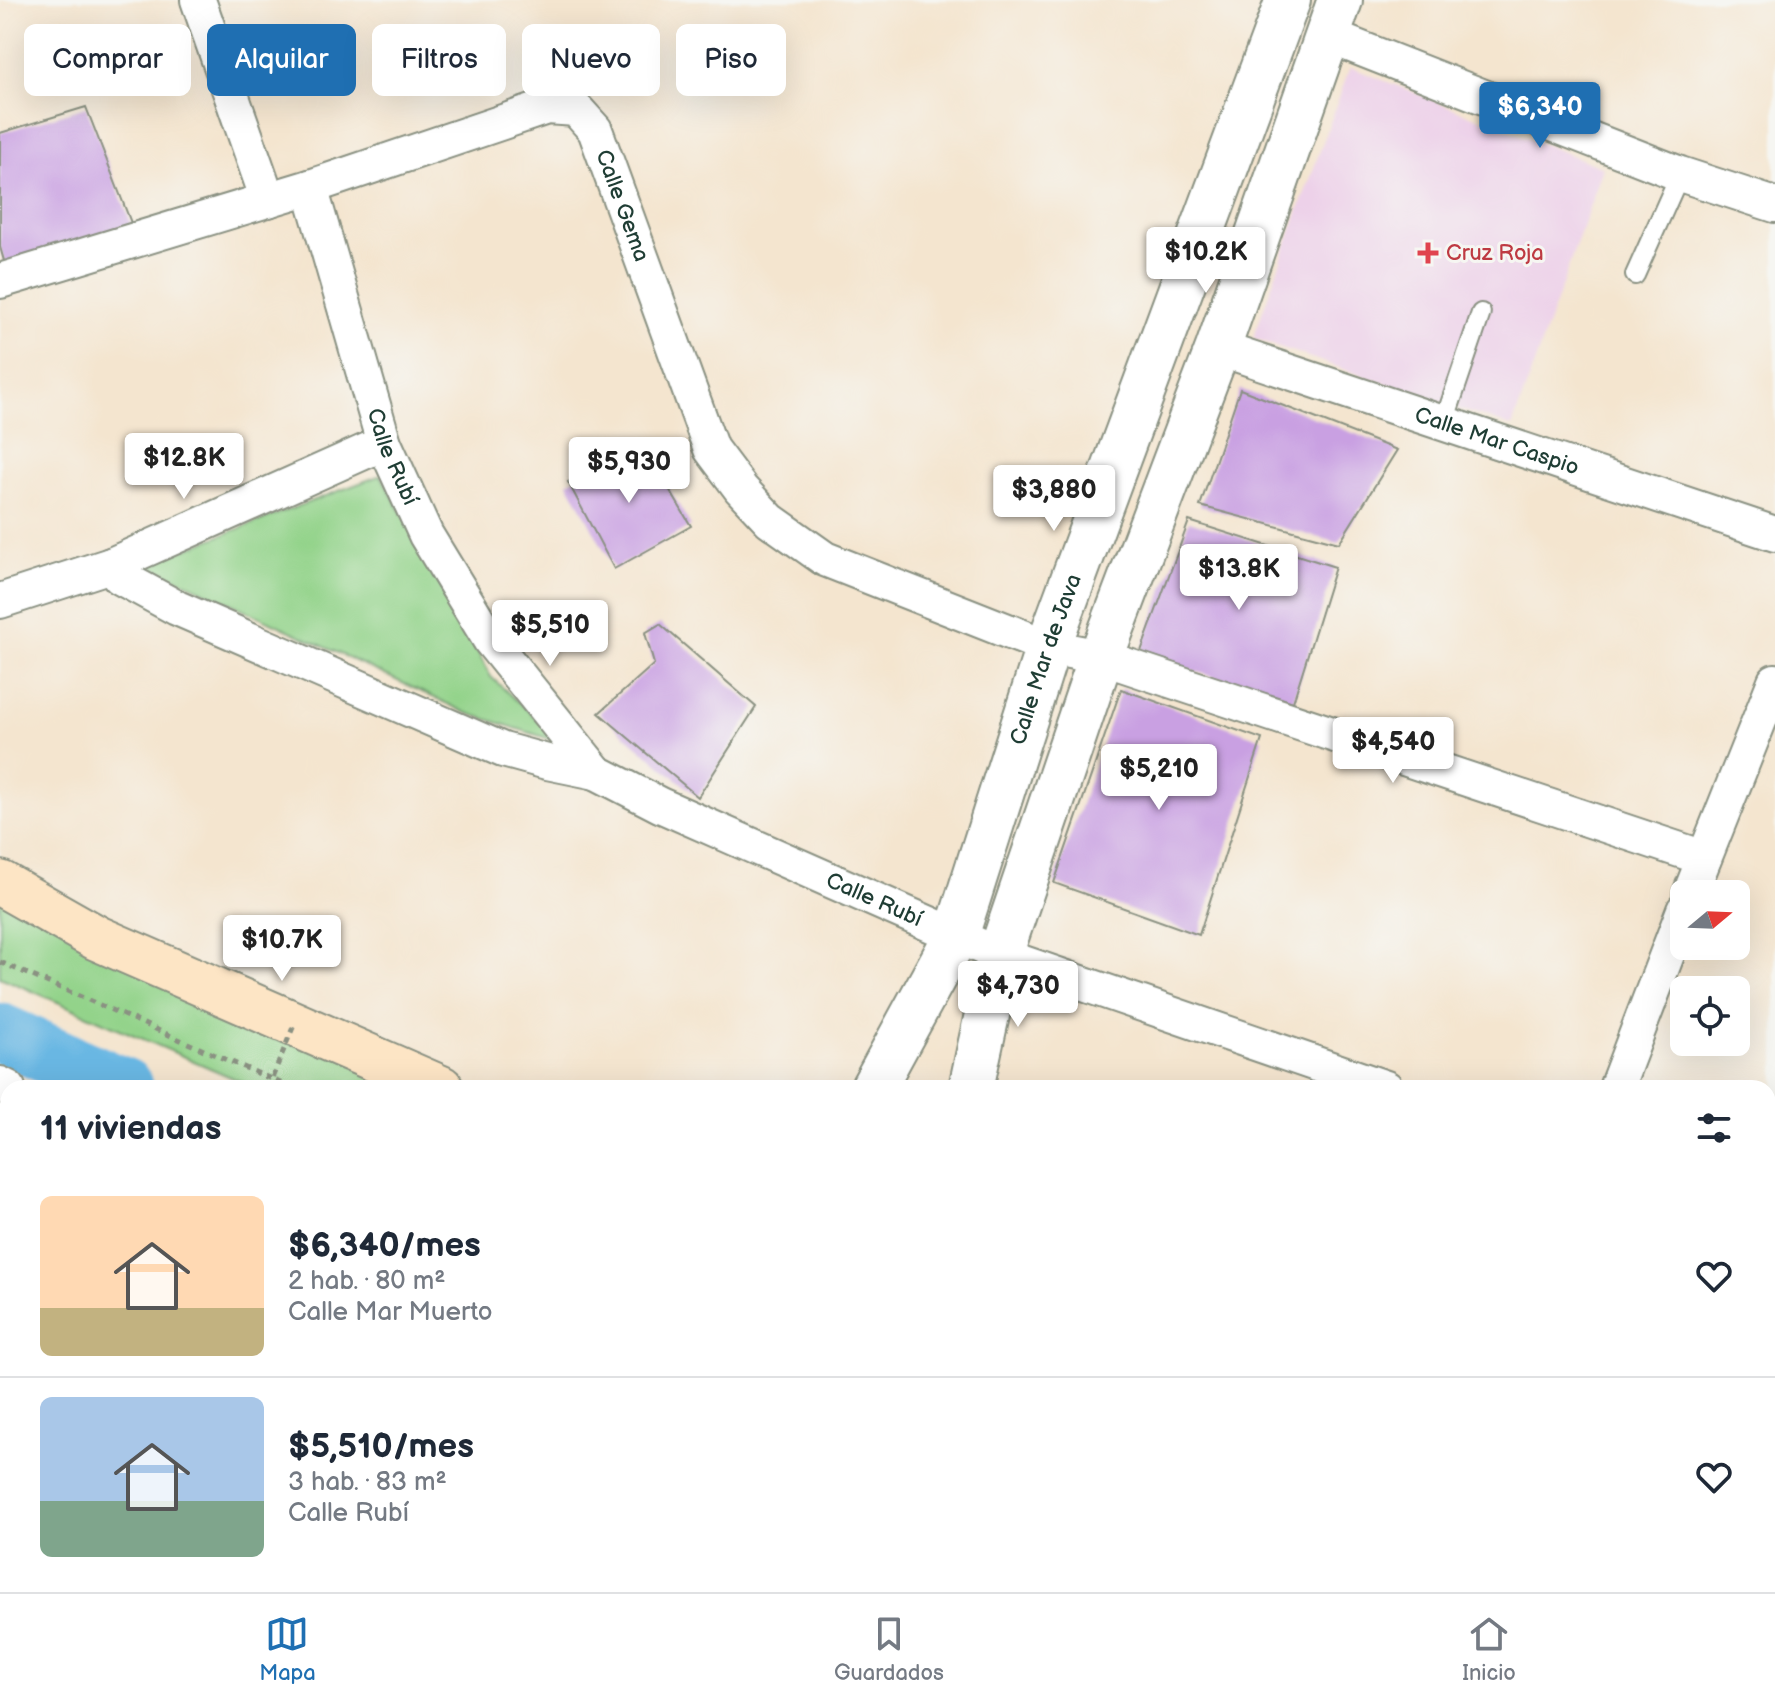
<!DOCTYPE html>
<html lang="es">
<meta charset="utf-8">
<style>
:root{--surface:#fff;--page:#f2f2f3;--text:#1f2937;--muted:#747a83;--line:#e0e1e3;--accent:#1f6fb2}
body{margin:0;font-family:"Balsamiq Sans",sans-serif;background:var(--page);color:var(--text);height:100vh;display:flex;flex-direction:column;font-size:30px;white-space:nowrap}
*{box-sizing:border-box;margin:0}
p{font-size:26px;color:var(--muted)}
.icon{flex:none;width:44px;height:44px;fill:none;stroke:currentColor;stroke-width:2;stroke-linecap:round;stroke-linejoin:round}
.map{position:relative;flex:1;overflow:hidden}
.details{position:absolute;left:0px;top:1080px;width:1776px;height:512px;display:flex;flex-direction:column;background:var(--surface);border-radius:24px 24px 0 0;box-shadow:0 8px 32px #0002}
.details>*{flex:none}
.banner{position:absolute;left:24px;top:24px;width:800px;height:72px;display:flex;gap:16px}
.needle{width:52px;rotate:71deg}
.fabs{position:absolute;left:1670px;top:880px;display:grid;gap:16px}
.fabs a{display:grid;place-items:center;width:80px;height:80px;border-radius:12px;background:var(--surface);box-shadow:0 8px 32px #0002;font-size:40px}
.price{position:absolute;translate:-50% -68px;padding:0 18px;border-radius:8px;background:#fff;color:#222;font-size:26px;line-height:52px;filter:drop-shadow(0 2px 4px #0008)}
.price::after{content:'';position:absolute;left:50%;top:48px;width:24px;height:18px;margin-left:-12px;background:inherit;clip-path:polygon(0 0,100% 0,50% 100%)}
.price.current{background:var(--accent);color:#fff}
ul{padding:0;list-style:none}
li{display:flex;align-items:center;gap:24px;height:200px;padding:0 40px}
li+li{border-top:2px solid var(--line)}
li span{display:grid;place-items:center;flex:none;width:224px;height:160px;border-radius:12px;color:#555}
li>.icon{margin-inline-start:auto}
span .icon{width:96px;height:96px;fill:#fffc;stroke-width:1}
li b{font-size:34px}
h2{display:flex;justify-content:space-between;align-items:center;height:96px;padding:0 40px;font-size:34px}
.tag{padding:0 28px;border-radius:12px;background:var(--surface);box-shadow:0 8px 32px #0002;font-size:28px;line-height:72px}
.tag.current{background:var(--accent);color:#fff}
.tabs{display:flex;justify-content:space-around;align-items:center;height:112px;border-top:2px solid var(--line);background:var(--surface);font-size:22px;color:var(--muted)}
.tabs a{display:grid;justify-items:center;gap:4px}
.tabs .current{color:var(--accent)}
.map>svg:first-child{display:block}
.built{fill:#edd1e9}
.green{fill:#93d38a;stroke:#59885f;stroke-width:2}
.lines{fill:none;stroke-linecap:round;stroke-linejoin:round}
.river{stroke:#69b7e3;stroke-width:60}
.building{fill:#c9a0e2}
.service-casing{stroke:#8a9182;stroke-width:22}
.minor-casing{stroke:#8a9182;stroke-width:38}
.tertiary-casing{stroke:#8a9182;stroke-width:48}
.secondary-casing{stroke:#8a9182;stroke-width:48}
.path{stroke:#8a9182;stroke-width:5;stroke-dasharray:6 6;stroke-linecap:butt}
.service{stroke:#fff;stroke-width:18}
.minor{stroke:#fff;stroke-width:34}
.tertiary{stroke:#fff;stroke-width:44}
.secondary{stroke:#fde5c5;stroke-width:44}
.path-bridge{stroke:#8a9182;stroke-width:5;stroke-dasharray:6 6;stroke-linecap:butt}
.health-dot{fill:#e0444e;stroke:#f6f6f2;stroke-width:3}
.labels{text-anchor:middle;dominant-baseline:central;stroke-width:6;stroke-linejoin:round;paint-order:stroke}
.street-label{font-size:22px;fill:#1f3d34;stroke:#f6f6f2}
.health-label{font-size:22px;fill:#be3a42;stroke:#f6f6f2;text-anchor:start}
</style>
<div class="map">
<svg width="1775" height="1592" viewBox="0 0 1775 1592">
<rect width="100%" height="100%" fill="#f6f6f2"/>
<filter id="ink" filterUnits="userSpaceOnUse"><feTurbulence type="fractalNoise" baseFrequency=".0125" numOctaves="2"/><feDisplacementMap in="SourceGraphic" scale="16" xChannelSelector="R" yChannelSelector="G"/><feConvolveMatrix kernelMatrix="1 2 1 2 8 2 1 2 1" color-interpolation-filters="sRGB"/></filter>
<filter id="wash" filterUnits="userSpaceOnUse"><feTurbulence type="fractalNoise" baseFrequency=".006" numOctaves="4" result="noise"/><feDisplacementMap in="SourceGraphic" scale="32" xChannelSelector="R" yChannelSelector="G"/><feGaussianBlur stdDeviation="1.8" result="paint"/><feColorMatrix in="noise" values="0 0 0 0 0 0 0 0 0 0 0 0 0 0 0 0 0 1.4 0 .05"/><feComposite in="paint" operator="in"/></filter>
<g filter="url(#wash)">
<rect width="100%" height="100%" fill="#f4e5cf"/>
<path class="built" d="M1350,67L1603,168L1512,427L1253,338Z"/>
<g class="green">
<path d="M381,475L491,677L563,743L467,713L146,564Z"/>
<path d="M0,896L408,1088H256L0,977Z"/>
<path d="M1346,1584H1472L1488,1592H1365Z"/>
</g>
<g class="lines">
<g class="river">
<path d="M0,1033L124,1088"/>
<path d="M1240,1584L1262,1592"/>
</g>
</g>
<g id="blocks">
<g class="building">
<path d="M86,107L131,223L9,278L0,247V133Z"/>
<path d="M1240,389L1397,450L1339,543L1200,506Z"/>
<path d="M642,443L691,526L614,569L568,482Z"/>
<path d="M1189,521L1335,567L1293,702L1140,654Z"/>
<path d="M660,624L756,707L698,797L599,713L654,664L645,633Z"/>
<path d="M1121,689L1262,739L1199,935L1054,883Z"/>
</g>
</g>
</g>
<g filter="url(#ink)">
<use href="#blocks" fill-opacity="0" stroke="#8a9182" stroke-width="2"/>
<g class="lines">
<g class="service-casing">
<g id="service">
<path d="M1635,275L1680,174"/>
<path d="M1444,422L1481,313"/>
</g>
</g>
<g class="minor-casing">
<g id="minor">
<path d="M198,0L268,200"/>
<path d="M1326,35L1680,174L1775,205"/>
<path id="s1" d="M310,187L384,443L426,535L490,640L596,772L660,805L1000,955L1386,1088"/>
<path id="s2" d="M0,281L310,187L547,107L576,109L595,130L711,449L741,489L770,520L825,559L1048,647L1101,657L1704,858"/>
<path id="s3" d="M1218,348L1775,534"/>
<path d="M111,565L120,577L177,608L503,750L547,762L596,772"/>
<path d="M0,601L111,565L384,443"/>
<path d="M1690,894L1775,681"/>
<path d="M0,1084L8,1088"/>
<path d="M1616,1088L1684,910"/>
<path d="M0,1228L8,1209"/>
<path d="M1768,1254L1775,1258"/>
<path d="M1768,1319L1775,1316"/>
<path d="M303,1584L307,1592"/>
<path d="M543,1584L547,1592"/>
<path d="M896,1584L915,1592"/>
<path d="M1164,1584L1182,1592"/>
<path d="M79,1592L91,1584"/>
</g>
</g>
<g class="tertiary-casing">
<g id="tertiary">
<path id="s4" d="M873,1088L956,936L1048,647L1288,0"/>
<path d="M971,1088L1000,955L1101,657L1218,348L1340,0"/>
</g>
</g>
<g class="secondary-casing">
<g id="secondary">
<path d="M0,883L97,938L441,1088"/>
<path d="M1558,1584L1573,1592"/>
</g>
</g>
<g class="path">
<path d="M0,962L292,1088"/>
<path d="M1768,1475L1775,1473"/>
<path d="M1485,1584L1502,1592"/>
</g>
<use href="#service" class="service"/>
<use href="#minor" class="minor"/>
<use href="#tertiary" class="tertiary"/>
<use href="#secondary" class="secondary"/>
<path class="path-bridge" d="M268,1088L294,1025"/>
</g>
</g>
<path class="health-dot" d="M1424 241h8v8h8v8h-8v8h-8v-8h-8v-8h8z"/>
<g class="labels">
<g class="street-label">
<text stroke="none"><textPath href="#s2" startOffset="712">Calle Gema</textPath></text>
<text stroke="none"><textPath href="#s3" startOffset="294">Calle Mar Caspio</textPath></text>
<text stroke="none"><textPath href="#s1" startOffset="282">Calle Rubí</textPath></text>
<text stroke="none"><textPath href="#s4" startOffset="464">Calle Mar de Java</textPath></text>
<text stroke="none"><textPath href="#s1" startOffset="966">Calle Rubí</textPath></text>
</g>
<g class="health-label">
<text x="1446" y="253">Cruz Roja</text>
</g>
</g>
</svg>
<div class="fabs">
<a><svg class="needle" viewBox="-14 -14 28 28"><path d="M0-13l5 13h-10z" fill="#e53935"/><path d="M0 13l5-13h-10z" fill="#747a83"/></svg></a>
<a><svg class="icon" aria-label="locate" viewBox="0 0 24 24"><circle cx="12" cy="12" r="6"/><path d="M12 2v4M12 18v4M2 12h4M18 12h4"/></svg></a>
</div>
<b class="price current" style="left:1540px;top:150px">$6,340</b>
<b class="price" style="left:1206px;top:295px">$10.2K</b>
<b class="price" style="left:184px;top:501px">$12.8K</b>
<b class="price" style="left:629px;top:505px">$5,930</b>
<b class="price" style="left:1054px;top:533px">$3,880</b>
<b class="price" style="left:1239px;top:612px">$13.8K</b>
<b class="price" style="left:550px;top:668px">$5,510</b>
<b class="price" style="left:1393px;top:785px">$4,540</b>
<b class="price" style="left:1159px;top:812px">$5,210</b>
<b class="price" style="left:282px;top:983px">$10.7K</b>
<b class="price" style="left:1018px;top:1029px">$4,730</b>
<div class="banner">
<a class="tag">Comprar</a>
<a class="tag current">Alquilar</a>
<a class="tag">Filtros</a>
<a class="tag">Nuevo</a>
<a class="tag">Piso</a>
</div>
<section class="details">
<h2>11 viviendas<svg class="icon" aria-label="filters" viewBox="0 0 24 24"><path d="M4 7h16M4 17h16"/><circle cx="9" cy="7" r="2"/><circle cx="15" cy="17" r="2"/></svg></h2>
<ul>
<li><span style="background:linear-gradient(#ffd9b3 70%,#c2b280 0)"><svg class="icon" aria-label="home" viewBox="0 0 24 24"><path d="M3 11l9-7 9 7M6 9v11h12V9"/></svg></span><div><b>$6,340/mes</b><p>2 hab. · 80 m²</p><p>Calle Mar Muerto</p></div><svg class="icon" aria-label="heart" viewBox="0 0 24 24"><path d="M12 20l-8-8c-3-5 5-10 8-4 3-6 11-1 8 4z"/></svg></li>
<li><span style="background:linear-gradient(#a9c7e8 65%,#7fa58c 0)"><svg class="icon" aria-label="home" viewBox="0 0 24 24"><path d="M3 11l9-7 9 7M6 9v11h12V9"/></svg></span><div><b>$5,510/mes</b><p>3 hab. · 83 m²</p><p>Calle Rubí</p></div><svg class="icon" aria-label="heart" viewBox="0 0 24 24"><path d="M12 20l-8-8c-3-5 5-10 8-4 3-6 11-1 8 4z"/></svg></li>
</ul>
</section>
</div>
<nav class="tabs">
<a class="current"><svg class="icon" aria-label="map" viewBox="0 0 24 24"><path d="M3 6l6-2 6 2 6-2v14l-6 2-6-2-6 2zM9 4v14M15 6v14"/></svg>Mapa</a>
<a><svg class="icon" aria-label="saved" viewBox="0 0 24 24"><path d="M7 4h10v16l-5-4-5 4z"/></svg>Guardados</a>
<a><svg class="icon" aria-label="home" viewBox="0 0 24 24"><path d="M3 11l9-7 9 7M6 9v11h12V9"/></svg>Inicio</a>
</nav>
